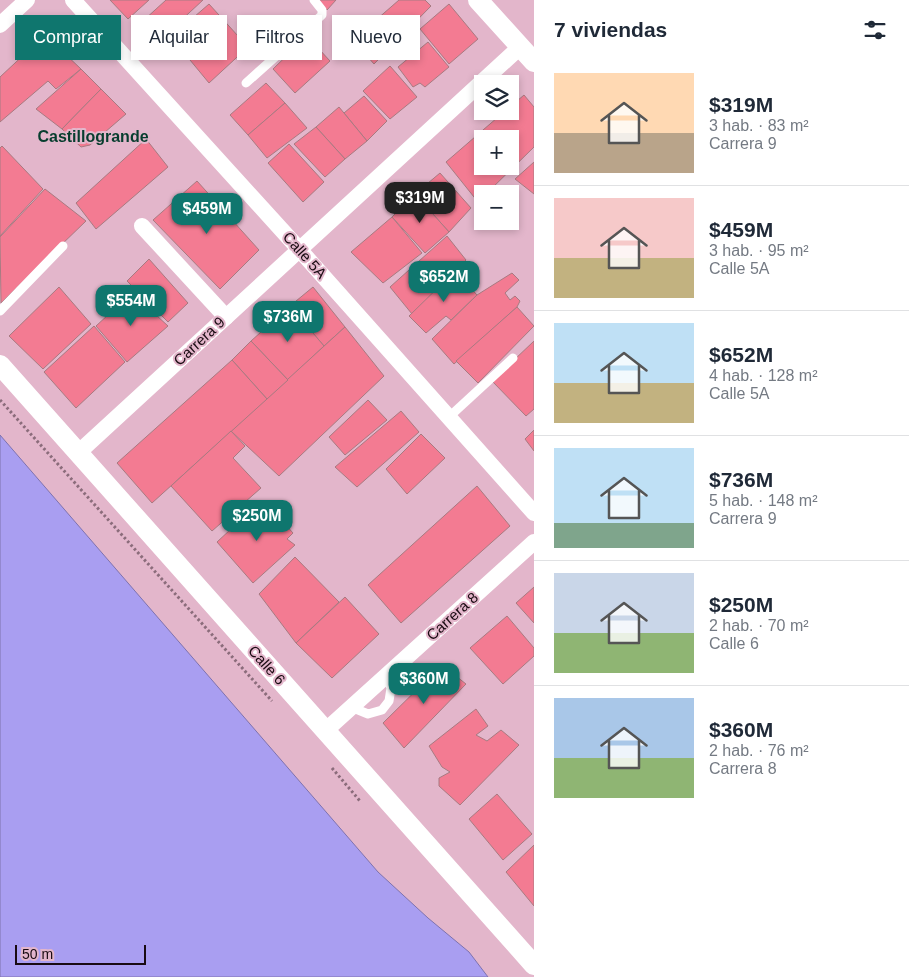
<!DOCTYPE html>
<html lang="es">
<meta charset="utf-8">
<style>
:root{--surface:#fff;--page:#f6f6f7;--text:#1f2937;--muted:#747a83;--line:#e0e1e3;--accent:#0f766e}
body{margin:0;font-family:Helvetica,sans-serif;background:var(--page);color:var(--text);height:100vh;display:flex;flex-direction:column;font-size:19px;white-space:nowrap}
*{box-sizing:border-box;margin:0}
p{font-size:16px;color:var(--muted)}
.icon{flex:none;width:28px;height:28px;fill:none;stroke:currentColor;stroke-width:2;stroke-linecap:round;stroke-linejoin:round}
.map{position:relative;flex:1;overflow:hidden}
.panel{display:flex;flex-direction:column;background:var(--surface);width:375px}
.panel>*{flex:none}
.hud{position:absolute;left:15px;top:15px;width:444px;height:45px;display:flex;gap:10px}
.buttons{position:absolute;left:474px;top:75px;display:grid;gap:10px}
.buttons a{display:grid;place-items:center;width:45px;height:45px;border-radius:0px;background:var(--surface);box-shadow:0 2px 8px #0003;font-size:25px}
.scale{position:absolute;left:15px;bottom:12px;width:131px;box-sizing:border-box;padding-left:5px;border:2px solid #190b12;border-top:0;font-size:14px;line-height:18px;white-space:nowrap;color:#190b12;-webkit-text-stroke:4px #e3b6cb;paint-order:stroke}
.price{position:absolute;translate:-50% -42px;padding:0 11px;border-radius:10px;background:var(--accent);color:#fff;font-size:16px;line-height:32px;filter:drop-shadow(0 1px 2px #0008)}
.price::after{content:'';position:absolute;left:50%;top:30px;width:15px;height:11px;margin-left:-8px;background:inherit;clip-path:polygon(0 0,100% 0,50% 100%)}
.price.on{background:#222;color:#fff}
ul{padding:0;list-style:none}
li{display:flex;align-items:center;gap:15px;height:125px;padding:0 20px}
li+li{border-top:1px solid var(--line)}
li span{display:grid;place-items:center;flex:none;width:140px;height:100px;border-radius:0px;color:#555}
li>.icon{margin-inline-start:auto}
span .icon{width:60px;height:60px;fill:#fffc;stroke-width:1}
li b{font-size:21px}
h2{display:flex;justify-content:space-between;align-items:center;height:60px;padding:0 20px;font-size:21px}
.tag{padding:0 18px;border-radius:0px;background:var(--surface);box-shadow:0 2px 8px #0003;font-size:18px;line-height:45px}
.tag.on{background:var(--accent);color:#fff}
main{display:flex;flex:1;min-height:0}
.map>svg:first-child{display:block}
.water{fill:#a99ef1;stroke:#7e72ae}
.building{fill:#f37b92;stroke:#a87a81;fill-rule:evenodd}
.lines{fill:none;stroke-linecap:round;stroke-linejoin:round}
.path{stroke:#8b6c7b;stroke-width:3;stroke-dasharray:2.5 2.5;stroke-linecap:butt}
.service{stroke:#fff;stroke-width:9}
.minor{stroke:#fff;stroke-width:16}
.tertiary{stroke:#fff;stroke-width:20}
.labels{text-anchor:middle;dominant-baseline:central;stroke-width:4;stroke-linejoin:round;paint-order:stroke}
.street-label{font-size:15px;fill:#190b12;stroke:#e3b6cb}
.neighbourhood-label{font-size:16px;font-weight:bold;fill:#073d2e;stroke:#e3b6cb}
</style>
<main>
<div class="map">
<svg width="534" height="977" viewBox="0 0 534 977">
<rect width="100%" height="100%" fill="#e3b6cb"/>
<path class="water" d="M0,435L378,872L428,918L469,952L488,977H0Z"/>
<g class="building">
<path d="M110,0H149L128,19Z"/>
<path d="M166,0H203L162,38L144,20Z"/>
<path d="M318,0H336L327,10Z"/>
<path d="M399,0H425L431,6L374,64L353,40Z"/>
<path d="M209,4L248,47L209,83L171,37Z"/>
<path d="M449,4L478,39L449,64L420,29Z"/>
<path d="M45,35L81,69L56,89L48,81L0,122V77Z"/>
<path d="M307,36L330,61L295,93L273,69Z"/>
<path d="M428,42L449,67L425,87L420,83L413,87L398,67Z"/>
<path d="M390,66L417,97L390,119L363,91Z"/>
<path d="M81,69L101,89L62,129L36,109Z"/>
<path d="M266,83L285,103L248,135L230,115Z"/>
<path d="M101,89L126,114L90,145L81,147L62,129Z"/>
<path d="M524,95L534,107V147L486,194H482V197L478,202L446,162L505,111H510V107ZM482,139H510V166H482Z"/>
<path d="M364,96L387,121L367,141L344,113Z"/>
<path d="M285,103L307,128L267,158L248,135Z"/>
<path d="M339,107L367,141L345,159L316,127Z"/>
<path d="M316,127L345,159L325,177L294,144Z"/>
<path d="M146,139L168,167L96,229L76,203Z"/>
<path d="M289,144L324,182L303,202L268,163Z"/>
<path d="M2,146L43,189L0,236V148Z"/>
<path d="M534,162V194L515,179Z"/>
<path d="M440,173L471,208L449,232L415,194Z"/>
<path d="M197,181L259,250L220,289L153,220Z"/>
<path d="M45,189L86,221L1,303L0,237Z"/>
<path d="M415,194L449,232L425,253L392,217Z"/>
<path d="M392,217L422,253L383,283L351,252Z"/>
<path d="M447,236L466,260L412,314L390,287Z"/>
<path d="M149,259L188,303L168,322L127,281Z"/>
<path d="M455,271L477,295L451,320L446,316L426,333L409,316Z"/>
<path d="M512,273L519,280L505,293L510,300L515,296L520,301L517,307L454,364L432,339L477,295Z"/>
<path d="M59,287L91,324L43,369L9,336Z"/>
<path d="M313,287L345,327L324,346L290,306Z"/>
<path d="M134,291L144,304L168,326L127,362L96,326Z"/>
<path d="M290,306L324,346L288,380L251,341Z"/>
<path d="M517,307L534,326L478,383L456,361Z"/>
<path d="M94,326L125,362L76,408L44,372Z"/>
<path d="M345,327L384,376L279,476L231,431Z"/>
<path d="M251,341L288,380L267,399L232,360Z"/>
<path d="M534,341V409L526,416L492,381Z"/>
<path d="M232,360L267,399L152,503L117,463Z"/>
<path d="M368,400L387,420L345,455L329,437Z"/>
<path d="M401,411L419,432L357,487L335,467Z"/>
<path d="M534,430V451L525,439Z"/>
<path d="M231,431L245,446L233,458L261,488L212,531L171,486Z"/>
<path d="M421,434L445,458L407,494L386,469Z"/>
<path d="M477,486L510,526L401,623L368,585Z"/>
<path d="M258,504L267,515L273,511L293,533L287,539L295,545L253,583L217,542Z"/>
<path d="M295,557L339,602L296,643L259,594Z"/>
<path d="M534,587V623L516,603Z"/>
<path d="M345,597L379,634L332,678L296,643Z"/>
<path d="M507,616L534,648V656L503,684L470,648Z"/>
<path d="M442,665L466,684L404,748L383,723Z"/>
<path d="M476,709L488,726L476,735L487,741L501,730L519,745L460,805L439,786V778L450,772L442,767L429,746Z"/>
<path d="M497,794L532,834L503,860L469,819Z"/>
<path d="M534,845V906L506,872Z"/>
</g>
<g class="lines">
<g class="path">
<path d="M0,400L272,701"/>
<path d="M332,768L360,801"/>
</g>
<g class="service">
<path d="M246,83L322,15V10L314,0"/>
<path d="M0,311L63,246"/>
<path d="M449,417L513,358"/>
<path d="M351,707L368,714L382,710L389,701L391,688L386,675"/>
</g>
<g class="minor">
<path d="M73,0L299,249L534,513"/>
<path d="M0,25L27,0"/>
<path d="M142,226L226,317"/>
<path d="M78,453L520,47"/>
<path d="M325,731L534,542"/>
</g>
<g class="tertiary">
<path d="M478,0L534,62"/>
<path d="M0,365L534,965"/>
</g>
</g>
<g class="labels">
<g class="street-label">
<text transform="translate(305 255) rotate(48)">Calle 5A</text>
<text transform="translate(199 341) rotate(-43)">Carrera 9</text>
<text transform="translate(452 616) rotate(-42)">Carrera 8</text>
<text transform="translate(267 665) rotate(48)">Calle 6</text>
</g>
<g class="neighbourhood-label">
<text x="93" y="136">Castillogrande</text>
</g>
</g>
</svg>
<div class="buttons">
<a><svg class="icon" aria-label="layers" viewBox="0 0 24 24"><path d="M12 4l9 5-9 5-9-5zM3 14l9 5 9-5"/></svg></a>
<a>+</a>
<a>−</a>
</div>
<div class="scale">50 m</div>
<b class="price on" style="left:420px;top:224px">$319M</b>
<b class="price" style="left:207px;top:235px">$459M</b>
<b class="price" style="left:444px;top:303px">$652M</b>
<b class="price" style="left:131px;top:327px">$554M</b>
<b class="price" style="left:288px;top:343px">$736M</b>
<b class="price" style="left:257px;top:542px">$250M</b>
<b class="price" style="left:424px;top:705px">$360M</b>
<div class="hud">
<a class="tag on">Comprar</a>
<a class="tag">Alquilar</a>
<a class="tag">Filtros</a>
<a class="tag">Nuevo</a>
</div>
</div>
<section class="panel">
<h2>7 viviendas<svg class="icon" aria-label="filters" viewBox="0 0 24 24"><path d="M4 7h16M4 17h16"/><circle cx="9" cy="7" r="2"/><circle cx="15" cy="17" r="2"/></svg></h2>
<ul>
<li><span style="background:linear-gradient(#ffd9b3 60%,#b9a48a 0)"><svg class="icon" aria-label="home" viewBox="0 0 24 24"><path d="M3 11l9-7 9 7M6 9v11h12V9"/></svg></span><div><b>$319M</b><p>3 hab. · 83 m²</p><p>Carrera 9</p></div></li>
<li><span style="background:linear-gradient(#f6c9c9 60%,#c2b280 0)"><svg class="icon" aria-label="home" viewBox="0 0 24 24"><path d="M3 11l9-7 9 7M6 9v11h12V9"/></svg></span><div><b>$459M</b><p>3 hab. · 95 m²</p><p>Calle 5A</p></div></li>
<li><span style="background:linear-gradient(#bfe0f5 60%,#c2b280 0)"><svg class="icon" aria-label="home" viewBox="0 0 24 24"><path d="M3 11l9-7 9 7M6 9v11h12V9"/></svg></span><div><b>$652M</b><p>4 hab. · 128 m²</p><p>Calle 5A</p></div></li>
<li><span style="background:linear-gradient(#bfe0f5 75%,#7fa58c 0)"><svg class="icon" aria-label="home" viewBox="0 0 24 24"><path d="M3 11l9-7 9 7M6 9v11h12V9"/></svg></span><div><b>$736M</b><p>5 hab. · 148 m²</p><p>Carrera 9</p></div></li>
<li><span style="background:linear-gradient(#c9d6e8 60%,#8fb573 0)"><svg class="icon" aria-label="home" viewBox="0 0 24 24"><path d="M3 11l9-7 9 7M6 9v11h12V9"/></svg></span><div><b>$250M</b><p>2 hab. · 70 m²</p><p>Calle 6</p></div></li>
<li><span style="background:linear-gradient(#a9c7e8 60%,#8fb573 0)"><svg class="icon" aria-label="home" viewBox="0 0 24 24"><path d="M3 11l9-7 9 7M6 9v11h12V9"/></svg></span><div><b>$360M</b><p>2 hab. · 76 m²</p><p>Carrera 8</p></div></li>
</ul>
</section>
</main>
